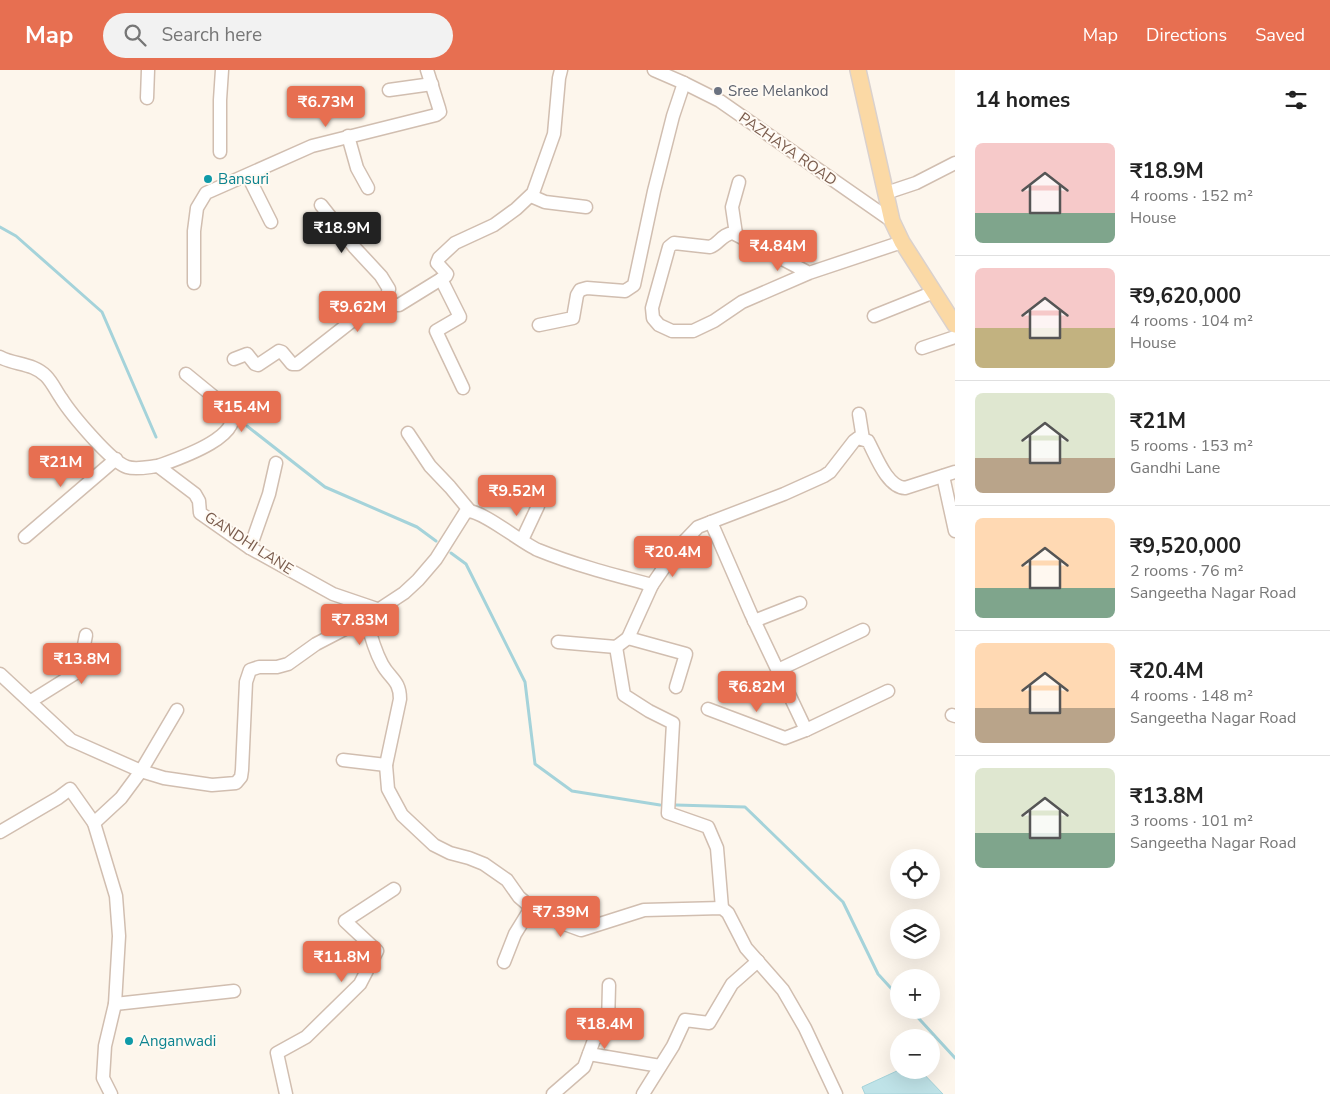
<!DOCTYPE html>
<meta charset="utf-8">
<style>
:root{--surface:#fff;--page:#f2f2f2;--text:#222;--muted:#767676;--line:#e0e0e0;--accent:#e76f51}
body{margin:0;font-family:"Nunito Sans",sans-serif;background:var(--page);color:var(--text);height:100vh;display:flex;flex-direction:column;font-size:19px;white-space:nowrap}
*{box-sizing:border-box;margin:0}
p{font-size:16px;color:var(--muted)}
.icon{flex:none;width:28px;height:28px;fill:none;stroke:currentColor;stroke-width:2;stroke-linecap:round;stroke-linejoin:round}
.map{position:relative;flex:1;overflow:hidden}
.drawer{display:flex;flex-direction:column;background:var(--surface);width:375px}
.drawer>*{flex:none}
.tools{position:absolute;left:890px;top:779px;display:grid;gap:10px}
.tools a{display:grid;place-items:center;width:50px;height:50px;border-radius:50%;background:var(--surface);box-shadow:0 5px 20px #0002;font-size:25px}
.price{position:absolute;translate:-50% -42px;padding:0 11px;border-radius:5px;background:var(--accent);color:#fff;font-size:16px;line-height:32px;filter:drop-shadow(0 1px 2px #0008)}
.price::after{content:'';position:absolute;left:50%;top:30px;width:15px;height:11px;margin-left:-8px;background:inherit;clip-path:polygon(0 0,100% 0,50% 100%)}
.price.active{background:#222;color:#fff}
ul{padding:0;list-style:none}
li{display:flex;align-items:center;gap:15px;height:125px;padding:0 20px}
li+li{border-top:1px solid var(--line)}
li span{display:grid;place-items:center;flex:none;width:140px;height:100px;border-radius:8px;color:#555}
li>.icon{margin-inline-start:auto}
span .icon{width:60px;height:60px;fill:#fffc;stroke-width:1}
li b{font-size:21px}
h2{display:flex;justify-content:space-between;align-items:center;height:60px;padding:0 20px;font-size:21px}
header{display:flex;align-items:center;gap:30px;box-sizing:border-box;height:70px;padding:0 25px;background:var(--accent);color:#fff}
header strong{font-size:24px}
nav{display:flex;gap:28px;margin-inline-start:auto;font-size:18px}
.search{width:350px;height:45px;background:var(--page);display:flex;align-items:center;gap:12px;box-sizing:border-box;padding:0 18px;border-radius:28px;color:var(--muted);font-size:19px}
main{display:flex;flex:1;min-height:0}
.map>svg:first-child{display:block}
.water{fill:#bfe3e8;stroke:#a5d3da}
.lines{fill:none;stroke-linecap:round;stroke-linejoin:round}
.stream{stroke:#a5d3da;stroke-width:3}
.minor-casing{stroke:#d1beb0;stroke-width:15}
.major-casing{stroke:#dad1cd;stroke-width:18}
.minor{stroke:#fff;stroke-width:12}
.major{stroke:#fbd9a5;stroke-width:15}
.worship-dot{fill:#6b7280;stroke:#fffaf3;stroke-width:2}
.culture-dot{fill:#0f9aa8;stroke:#fffaf3;stroke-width:2}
.labels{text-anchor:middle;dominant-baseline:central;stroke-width:4;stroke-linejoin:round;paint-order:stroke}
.worship-label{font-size:15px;fill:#5b616d;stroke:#fffaf3;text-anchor:start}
.street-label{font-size:15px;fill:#7a5c4d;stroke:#fffaf3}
.culture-label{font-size:15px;fill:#0d838f;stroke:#fffaf3;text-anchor:start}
</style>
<header>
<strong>Map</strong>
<div class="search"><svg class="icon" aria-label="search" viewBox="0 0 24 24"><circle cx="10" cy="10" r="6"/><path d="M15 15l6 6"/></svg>Search here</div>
<nav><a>Map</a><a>Directions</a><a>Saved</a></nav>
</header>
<main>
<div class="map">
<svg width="955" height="1024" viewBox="0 0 955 1024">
<rect width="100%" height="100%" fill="#fdf6ec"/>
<path class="water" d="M899,1000H920L943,1024H865L862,1017Z"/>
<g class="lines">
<g class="stream">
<path d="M0,157L16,166L102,242L156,367"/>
<path d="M247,356L325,417L417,457L436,471"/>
<path d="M451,483L466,494L525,612L535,694L572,721L660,735"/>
<path d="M676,735L745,737L843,832L878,904L899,927"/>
<path d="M911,940L955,988"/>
</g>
<g class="minor-casing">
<g id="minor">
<path d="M654,0L684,13L720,31L892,151"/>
<path d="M389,20L432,14"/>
<path d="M147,28L148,0"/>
<path d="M348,66L357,98L368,118"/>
<path d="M220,82V30L222,0"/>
<path d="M248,106L271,152"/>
<path d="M886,123L916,113L955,93"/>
<path d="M531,126L545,132L586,137"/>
<path d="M321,135L355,178L381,206L389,219L386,228"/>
<path d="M736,164L732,137L739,112"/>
<path d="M809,203L733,163C722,164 719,174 710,177L674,173L669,177L652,238L653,248L659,255L672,261H693L714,251L742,232L809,203L902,172"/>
<path d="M441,209L460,247L436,261L463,318"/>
<path d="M194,213V161L197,138L206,123L312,76L436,45L440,42L439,38L427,0"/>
<path d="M874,246L934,222"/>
<path d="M539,255L573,248L577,225L580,220L587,218L625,221L634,215L654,121L673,46L684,13"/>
<path d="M922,278L955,267"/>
<path d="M0,287C15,295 33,293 46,306C52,312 56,321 61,328C71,344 111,392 127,397C136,400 148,397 158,396L195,424L199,431L200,443L250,478L333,524L380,540"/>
<path d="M234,289L247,284L255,294L258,295L279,281L282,282L292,294H297L380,229L385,228L394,235H399L446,206L447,204L437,193L439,188L455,173L494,155L516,139L533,123L554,64L559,8L561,0"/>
<path d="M859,344L863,369"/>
<path d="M408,363L430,396L450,417L470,441"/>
<path d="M158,396C174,390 246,367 230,340L186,304"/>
<path d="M943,406L955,461"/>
<path d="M711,452L751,544L806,660L888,621"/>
<path d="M25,467L116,389"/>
<path d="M522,470L538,436"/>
<path d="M250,478L269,424L276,393"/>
<path d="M366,548C370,564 375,581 382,594C390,609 400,610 400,629L386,695L388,719L402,745L434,775L450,783L469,788L484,794L507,810L519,827L540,845L581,860L644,840L722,838L728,843L746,878L783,920L805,958L836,1024"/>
<path d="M754,551L800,533"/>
<path d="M628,568L652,515"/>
<path d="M558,572L616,577L628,568L686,584L676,617"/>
<path d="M616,577L624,625L649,641L673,653L668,743L708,757L717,778L722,838"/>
<path d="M778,600L863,560"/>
<path d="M0,604L71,670L141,701L164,708L212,715L236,713L241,707L242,700L246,612L250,600L259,597H277L288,594L316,574L366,548L404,523L418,510L436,489L465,443L468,441C485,442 520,472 538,480C575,495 614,505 652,515L676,480L698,457L784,424L824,406L830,402L854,371L858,368L868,371C876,386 887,417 905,418L955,402"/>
<path d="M31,631L79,601L86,565"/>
<path d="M708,639L785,668L806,660"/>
<path d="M952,645L955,646"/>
<path d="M343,690L386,695"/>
<path d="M0,762L58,728L70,719L94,753"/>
<path d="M504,892L515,864L531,838"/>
<path d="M115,934L234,921"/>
<path d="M589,984L660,996"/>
<path d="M111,1024L103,1008L105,976L115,934L119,866L116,826L94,753L121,728L141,701L177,640"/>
<path d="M286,1024L277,983L306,967L360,914L377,881L345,851L394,819"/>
<path d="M553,1024L584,997L594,970L608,955L609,915"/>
<path d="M643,1024L673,976L685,950L709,953L732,914L758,891"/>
</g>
</g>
<g class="major-casing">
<path id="major" d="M858,0L892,151L902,172L955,255"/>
</g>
<use href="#minor" class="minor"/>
<use href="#major" class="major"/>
</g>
<circle class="worship-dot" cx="718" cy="21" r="5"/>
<g class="culture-dot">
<circle cx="208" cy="109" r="5"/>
<circle cx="129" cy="971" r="5"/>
</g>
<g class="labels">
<g class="worship-label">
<text x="728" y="21">Sree Melankod</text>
</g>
<g class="street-label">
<text transform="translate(788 79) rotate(35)">PAZHAYA ROAD</text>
<text transform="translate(249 473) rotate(33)">GANDHI LANE</text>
</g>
<g class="culture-label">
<text x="218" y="109">Bansuri</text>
<text x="139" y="971">Anganwadi</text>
</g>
</g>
</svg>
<div class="tools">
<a><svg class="icon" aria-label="locate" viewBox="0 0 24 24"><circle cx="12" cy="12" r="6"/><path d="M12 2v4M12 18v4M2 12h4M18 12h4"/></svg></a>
<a><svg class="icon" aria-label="layers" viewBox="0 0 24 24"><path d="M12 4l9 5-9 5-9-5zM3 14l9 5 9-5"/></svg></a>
<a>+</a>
<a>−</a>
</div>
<b class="price" style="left:326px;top:58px">₹6.73M</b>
<b class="price active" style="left:342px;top:184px">₹18.9M</b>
<b class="price" style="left:778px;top:202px">₹4.84M</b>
<b class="price" style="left:358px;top:263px">₹9.62M</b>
<b class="price" style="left:242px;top:363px">₹15.4M</b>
<b class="price" style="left:61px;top:418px">₹21M</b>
<b class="price" style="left:517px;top:447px">₹9.52M</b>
<b class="price" style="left:673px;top:508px">₹20.4M</b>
<b class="price" style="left:360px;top:576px">₹7.83M</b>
<b class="price" style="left:82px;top:615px">₹13.8M</b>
<b class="price" style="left:757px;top:643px">₹6.82M</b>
<b class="price" style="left:561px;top:868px">₹7.39M</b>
<b class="price" style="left:342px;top:913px">₹11.8M</b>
<b class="price" style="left:605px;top:980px">₹18.4M</b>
</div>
<section class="drawer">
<h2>14 homes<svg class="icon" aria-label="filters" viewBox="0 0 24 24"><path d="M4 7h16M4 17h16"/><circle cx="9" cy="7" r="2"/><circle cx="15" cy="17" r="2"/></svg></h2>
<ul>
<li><span style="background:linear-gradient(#f6c9c9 70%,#7fa58c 0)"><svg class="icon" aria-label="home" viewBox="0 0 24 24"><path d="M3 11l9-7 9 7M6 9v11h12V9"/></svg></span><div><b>₹18.9M</b><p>4 rooms · 152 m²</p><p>House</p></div></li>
<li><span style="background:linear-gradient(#f6c9c9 60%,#c2b280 0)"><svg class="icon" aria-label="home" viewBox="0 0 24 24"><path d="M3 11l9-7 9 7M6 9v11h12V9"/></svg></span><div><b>₹9,620,000</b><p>4 rooms · 104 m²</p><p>House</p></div></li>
<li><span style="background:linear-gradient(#dfe7d0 65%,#b9a48a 0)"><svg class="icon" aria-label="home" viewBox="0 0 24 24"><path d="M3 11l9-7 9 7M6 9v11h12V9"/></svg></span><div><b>₹21M</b><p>5 rooms · 153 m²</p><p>Gandhi Lane</p></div></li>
<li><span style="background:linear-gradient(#ffd9b3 70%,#7fa58c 0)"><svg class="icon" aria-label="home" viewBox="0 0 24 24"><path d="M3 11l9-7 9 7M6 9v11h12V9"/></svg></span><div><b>₹9,520,000</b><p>2 rooms · 76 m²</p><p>Sangeetha Nagar Road</p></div></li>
<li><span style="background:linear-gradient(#ffd9b3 65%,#b9a48a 0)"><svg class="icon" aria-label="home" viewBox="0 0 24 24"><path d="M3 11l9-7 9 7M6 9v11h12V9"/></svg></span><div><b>₹20.4M</b><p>4 rooms · 148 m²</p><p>Sangeetha Nagar Road</p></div></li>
<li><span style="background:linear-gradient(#dfe7d0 65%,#7fa58c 0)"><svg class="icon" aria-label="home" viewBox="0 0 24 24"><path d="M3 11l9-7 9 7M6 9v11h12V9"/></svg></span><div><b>₹13.8M</b><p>3 rooms · 101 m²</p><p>Sangeetha Nagar Road</p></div></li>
</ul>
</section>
</main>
